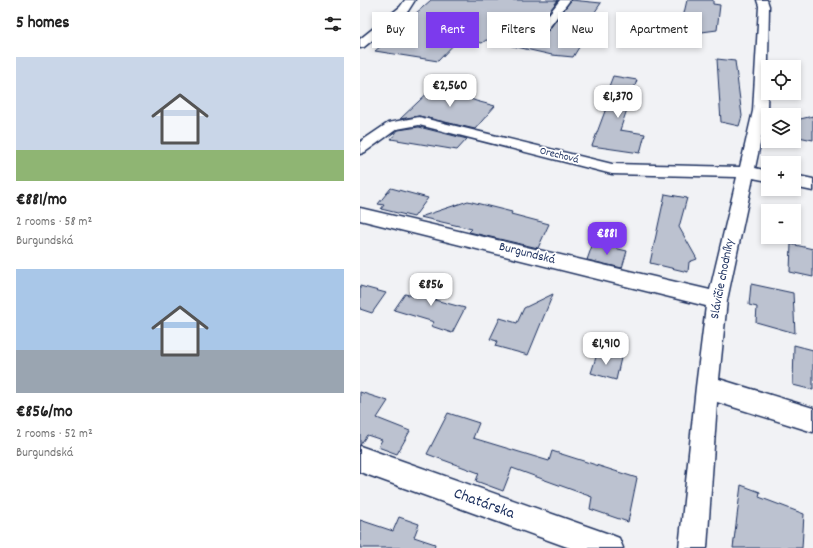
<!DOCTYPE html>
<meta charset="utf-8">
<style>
:root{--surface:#fff;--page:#f2f2f2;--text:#222;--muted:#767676;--accent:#7c3aed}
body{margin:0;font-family:Dekko,sans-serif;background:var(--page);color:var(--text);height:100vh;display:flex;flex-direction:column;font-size:15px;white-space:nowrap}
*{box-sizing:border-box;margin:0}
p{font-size:13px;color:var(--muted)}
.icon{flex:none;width:22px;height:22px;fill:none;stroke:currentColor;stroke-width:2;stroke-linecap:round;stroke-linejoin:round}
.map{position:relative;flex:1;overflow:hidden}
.sheet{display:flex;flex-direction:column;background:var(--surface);width:360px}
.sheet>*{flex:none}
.guide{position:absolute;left:12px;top:12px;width:380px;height:36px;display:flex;gap:8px}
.tools{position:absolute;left:401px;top:60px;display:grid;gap:8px}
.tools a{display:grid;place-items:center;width:40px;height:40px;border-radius:0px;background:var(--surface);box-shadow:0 2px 6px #0003;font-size:20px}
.price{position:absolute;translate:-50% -34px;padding:0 9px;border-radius:8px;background:#fff;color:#222;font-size:13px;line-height:26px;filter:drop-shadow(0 1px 2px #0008)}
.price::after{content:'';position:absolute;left:50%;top:24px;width:12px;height:9px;margin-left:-6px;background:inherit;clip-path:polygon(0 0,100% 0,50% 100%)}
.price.selected{background:var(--accent);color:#fff}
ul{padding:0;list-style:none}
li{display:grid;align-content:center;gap:8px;height:212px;padding:0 16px}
li span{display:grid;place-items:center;height:124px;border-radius:0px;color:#555}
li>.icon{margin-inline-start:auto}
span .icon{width:72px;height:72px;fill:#fffc;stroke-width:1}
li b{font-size:17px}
h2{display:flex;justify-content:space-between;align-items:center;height:48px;padding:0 16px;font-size:17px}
.chip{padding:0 14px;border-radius:0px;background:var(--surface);box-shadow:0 2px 6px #0003;font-size:14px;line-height:36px}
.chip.selected{background:var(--accent);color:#fff}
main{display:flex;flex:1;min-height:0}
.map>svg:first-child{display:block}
.building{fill:#bcc2d0;stroke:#1b2f5e}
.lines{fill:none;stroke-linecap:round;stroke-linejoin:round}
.minor-casing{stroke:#1b2f5e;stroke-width:3}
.minor{fill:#fff;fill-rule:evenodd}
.labels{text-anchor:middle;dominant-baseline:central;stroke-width:3.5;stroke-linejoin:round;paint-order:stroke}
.far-street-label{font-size:11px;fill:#1b2f5e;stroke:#fff}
.street-label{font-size:13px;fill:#1b2f5e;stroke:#fff}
.near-street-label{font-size:16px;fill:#1b2f5e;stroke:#fff}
</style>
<main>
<section class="sheet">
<h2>5 homes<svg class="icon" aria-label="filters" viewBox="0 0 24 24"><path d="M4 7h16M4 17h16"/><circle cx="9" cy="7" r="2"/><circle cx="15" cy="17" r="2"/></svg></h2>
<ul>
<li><span style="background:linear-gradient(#c9d6e8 75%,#8fb573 0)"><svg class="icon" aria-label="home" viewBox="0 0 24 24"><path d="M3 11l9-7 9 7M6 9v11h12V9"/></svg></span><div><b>€881/mo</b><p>2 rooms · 58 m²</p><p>Burgundská</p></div></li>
<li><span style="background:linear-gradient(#a9c7e8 65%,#9aa5b1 0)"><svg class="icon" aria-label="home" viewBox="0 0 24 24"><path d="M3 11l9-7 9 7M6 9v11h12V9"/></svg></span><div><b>€856/mo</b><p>2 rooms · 52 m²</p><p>Burgundská</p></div></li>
</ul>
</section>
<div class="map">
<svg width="453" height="548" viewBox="0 0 453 548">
<rect width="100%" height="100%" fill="#f1f2f5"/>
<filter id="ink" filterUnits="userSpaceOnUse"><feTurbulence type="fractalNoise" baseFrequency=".025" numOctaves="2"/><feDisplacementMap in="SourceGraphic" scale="8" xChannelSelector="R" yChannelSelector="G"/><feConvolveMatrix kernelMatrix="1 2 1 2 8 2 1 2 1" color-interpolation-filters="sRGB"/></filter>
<g filter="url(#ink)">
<g class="building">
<path d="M71,0H198L177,27L179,32L188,31L211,0L241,3L228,22L234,23L213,57L192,55L126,40L122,43L100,38L78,61L15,51L50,22L47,21Z"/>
<path d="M327,0H353V4L360,5L357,30L319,35Z"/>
<path d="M357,59L375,61L382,116L379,126L361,122Z"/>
<path d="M253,76L277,80L260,130L285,134L280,153L232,146L251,95L246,94Z"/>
<path d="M76,85L116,101L135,106L115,129L59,116L40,119Z"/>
<path d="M453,116V140L434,136L436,120Z"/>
<path d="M59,127L107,139L97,150L31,139L38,130Z"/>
<path d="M31,188L68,198L54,217L21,209L24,205L18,204Z"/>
<path d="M305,194L327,198L319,227L337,259L329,262L328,272L290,263Z"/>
<path d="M108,201L152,212L151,214L189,224L178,248L109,232L112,229L60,217Z"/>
<path d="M233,243L267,251L262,268L227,260Z"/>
<path d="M431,244L453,249V277L430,272Z"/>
<path d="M64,279L84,285L75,300L105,308L92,333L71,326L74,322L34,310L45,294L53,296Z"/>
<path d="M391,284L433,293L435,333L396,322L397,307L389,305Z"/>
<path d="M0,286L26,293L12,313L0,309Z"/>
<path d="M193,294L168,355L135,346L137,341L130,339L140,318L157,323L164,308Z"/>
<path d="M434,345L453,350V390L433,385Z"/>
<path d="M238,351L261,358L256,380L231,373Z"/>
<path d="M0,392L28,401L17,418L50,431L37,454L18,447L22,440L7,435L0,445Z"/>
<path d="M88,413L119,423L113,438L189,461L192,451L277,478L268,522L230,509L232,497L152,468L143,491L116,481L119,473L67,454Z"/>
<path d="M381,485L400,492L399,497L444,514L442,548H373Z"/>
<path d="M39,517L59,524L54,537L75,544L74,548H0V520L33,531Z"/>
</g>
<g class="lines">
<g class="minor-casing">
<g id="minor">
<path d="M45,0H55L48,11L4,47L0,48V39L40,7Z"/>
<path d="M200,0H210L187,30H179L178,28Z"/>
<path d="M397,0H407L409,6L407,111L395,168L408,171V181L393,178L367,300L359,379L453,408V432L357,402L347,548H319L336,387L346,306L0,220V208L350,290L377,177L252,174L59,125L37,129L5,152L0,154V142L28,123L59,117L252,164L380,167L393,111L399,6Z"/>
<path d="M434,175L453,179V191L434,187Z"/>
<path d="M0,446L249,534L259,538L263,548H210L0,472Z"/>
</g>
</g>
<use href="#minor" class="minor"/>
</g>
</g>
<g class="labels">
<g class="far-street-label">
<text transform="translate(199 156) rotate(14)">Orechová</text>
</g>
<g class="street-label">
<text transform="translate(167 254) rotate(14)">Burgundská</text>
<text transform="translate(363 279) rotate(-79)">Slávičie chodníky</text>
</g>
<g class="near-street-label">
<text transform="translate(124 504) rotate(20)">Chatárska</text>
</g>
</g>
</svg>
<div class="tools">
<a><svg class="icon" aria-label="locate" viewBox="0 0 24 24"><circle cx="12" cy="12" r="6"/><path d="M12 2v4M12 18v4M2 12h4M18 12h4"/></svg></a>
<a><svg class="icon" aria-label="layers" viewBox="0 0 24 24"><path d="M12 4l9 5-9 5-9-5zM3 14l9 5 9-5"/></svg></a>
<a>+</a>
<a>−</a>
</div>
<b class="price" style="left:90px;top:108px">€2,560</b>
<b class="price" style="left:258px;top:119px">€1,370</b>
<b class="price selected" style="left:247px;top:256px">€881</b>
<b class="price" style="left:71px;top:307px">€856</b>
<b class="price" style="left:246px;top:366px">€1,910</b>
<div class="guide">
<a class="chip">Buy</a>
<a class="chip selected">Rent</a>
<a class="chip">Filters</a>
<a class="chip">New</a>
<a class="chip">Apartment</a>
</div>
</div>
</main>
